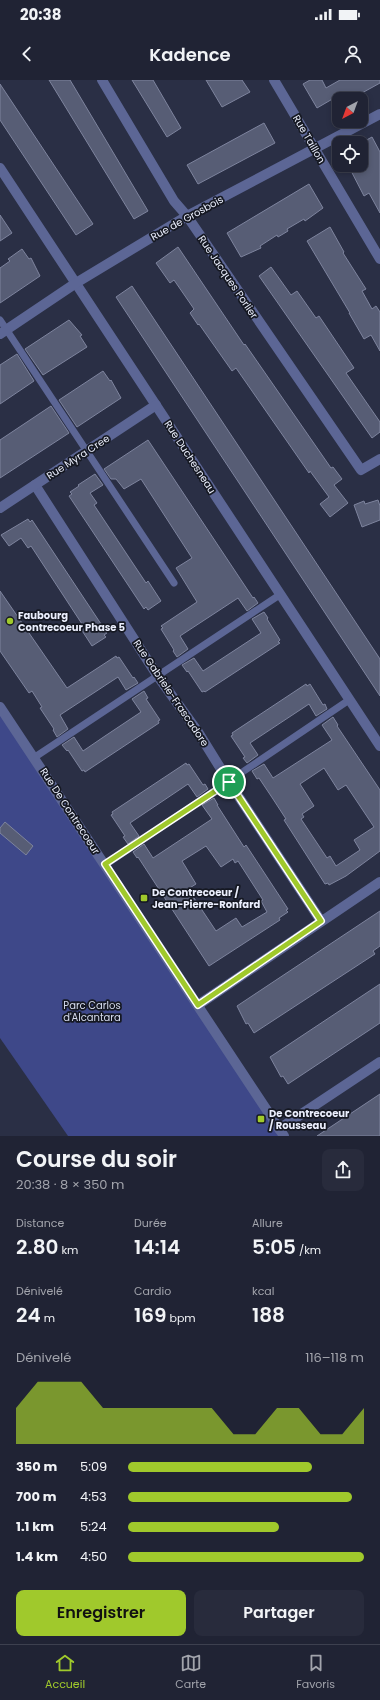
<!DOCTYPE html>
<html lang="fr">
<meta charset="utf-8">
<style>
:root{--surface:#202334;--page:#282b3c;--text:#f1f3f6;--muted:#a2a4ac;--line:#3d404f;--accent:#a0c92c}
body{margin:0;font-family:Poppins,sans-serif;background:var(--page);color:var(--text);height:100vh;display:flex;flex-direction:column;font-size:15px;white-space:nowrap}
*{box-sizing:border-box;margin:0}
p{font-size:13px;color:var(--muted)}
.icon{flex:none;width:22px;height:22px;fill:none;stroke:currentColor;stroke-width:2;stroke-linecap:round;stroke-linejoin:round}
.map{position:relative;height:1056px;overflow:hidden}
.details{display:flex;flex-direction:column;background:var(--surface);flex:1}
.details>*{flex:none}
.needle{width:26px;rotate:221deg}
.tools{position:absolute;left:332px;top:12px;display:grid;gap:8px}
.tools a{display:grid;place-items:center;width:36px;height:36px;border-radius:8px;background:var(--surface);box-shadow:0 2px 6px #0003,0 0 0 1px var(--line);font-size:20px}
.pin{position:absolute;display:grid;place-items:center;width:34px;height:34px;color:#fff;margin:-17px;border:2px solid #fff;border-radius:50%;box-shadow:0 1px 4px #0007}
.round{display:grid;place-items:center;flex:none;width:42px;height:42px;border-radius:8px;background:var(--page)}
.overview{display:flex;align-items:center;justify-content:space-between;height:68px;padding:0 16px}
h1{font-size:22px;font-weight:600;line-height:30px}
.stats{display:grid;grid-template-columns:repeat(3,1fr);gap:6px;height:68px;padding:4px 16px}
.stats div{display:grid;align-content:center}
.stats b{font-size:20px;font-weight:600}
.stats small{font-size:11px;font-weight:400}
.stats p{font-size:11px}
.chart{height:112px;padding:8px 16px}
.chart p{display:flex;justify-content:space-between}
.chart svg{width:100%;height:72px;margin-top:4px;fill:var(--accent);opacity:.7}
.action{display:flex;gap:8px;margin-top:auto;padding:8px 16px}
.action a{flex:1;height:46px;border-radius:8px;background:var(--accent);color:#111;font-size:16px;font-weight:600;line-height:46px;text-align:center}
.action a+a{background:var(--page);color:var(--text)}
ul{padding:0 16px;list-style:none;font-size:13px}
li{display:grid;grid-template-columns:64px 48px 1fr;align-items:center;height:30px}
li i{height:10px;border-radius:5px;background:var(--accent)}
.status{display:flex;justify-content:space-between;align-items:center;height:28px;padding:0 20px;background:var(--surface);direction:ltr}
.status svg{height:11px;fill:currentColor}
header{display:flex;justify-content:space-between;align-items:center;height:52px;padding:0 16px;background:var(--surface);font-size:18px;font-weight:600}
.tabs{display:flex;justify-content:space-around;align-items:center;height:56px;border-top:1px solid var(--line);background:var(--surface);font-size:11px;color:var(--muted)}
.tabs a{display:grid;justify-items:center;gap:2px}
.tabs .selected{color:var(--accent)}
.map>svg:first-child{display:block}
.green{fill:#3e4889}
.building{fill:#575d75;stroke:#7e849e;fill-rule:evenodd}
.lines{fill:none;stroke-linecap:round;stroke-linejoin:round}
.lane{stroke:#5c6695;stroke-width:7}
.street{stroke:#5c6695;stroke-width:10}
.route-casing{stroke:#fff;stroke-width:8}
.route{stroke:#a0c92c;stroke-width:5}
.poi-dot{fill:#a0c92c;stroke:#151822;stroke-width:1.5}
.labels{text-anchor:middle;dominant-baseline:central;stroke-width:3.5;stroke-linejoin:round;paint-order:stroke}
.street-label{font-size:10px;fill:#ebeffd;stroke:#151822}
.poi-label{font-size:10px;font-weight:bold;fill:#ebeffd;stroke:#151822;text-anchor:start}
.park-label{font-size:10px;fill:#d6dcef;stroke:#151822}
</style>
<div class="status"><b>20:38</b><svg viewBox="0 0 49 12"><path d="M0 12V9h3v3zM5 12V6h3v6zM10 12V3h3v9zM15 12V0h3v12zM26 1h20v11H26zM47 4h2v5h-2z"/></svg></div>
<header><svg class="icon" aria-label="back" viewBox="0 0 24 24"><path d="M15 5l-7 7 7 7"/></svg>Kadence<svg class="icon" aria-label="person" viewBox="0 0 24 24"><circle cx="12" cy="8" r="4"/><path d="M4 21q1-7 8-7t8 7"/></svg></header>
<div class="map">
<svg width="380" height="1056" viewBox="0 0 380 1056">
<rect width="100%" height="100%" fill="#2a2f45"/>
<!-- green -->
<path class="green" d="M0 627 284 1056H68L0 958Z"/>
<!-- building -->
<g class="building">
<path d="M49 0H70L148 131 134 139Z"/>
<path d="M132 0H153L181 48 167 57Z"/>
<path d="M206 0H242L250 12 222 27Z"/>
<path d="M310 0H322L326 8 340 0H380V3L351 19H344L341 14 317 28 303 4Z"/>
<path d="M0 4 93 144 76 155 0 40Z"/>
<path d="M264 43 275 63 198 104 187 85Z"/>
<path d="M372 57 380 72V133L369 113 364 116 348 85H361V63Z"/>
<path d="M309 104 323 128 305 141 304 139 287 149 288 151 278 157 277 155 260 166 261 168 241 177 227 153Z"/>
<path d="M0 135 12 153 0 161Z"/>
<path d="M330 147 344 172 343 173 366 209 362 211 372 229 376 226 380 232V271L371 255 364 259 349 233H350L307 161Z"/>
<path d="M178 167 244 265 245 264 331 388 333 387 342 399 334 405 348 423 330 437 320 424 329 417 310 391 309 393 236 288 232 291 199 244 198 245 190 233 194 229 174 200 170 203 156 183Z"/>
<path d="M22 169 29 179 31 178 40 196 0 223V188L10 181 8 179Z"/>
<path d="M271 187 291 215 297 211 316 238 319 236 354 288 346 293 380 342V352L372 358 259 196Z"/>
<path d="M132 206 380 579V616L116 217Z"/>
<path d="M69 240 82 255 80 256 87 267 43 295 25 269Z"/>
<path d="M17 274 34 301 0 324V285Z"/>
<path d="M103 291 110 301 111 300 121 318 77 347 59 320Z"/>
<path d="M51 326 69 353 0 398V360Z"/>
<path d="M148 360 253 518 254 517 258 523 247 531 238 518 180 556 188 569 177 577 173 571 174 570 161 549 163 548 161 546 197 522 176 488 192 478 141 399 124 409 116 399H111L104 389Z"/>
<path d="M95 394 103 405 90 413 97 423 94 425 146 503 148 501 161 521 148 530 146 527 144 529 69 416 72 414 70 412 79 406 78 405Z"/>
<path d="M378 420 380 426V440L362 447 354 425 364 421 365 424Z"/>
<path d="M28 439 30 442 32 440 107 553 104 555 106 557 92 566 79 546 82 544 31 466 28 468 21 458 9 466 1 455Z"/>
<path d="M0 511 67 608 116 576 117 578 119 577 133 598 134 597 138 603 126 610 118 597 60 635 68 649 57 657 53 650 54 649 40 628 42 627 32 611 29 613 0 571Z"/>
<path d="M264 532 268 538 267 539 280 560 278 562 280 563 205 612 204 611 202 612 188 591 187 592 182 585 194 578 203 591 261 553 252 539Z"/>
<path d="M306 604 307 606 310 604 323 625 325 624 327 629 316 636 309 624 250 663 258 675 247 683 243 678 245 677 231 656 233 655 232 653Z"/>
<path d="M144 611 148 618 146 619 160 640 158 641 159 643 85 692 84 690 82 691 68 670 67 671 62 665 74 657 83 671 105 656 141 632 132 619Z"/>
<path d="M333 637 338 645 337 646 380 710V771L346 796 329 805 328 803 325 804 284 740 286 739 273 719 259 698 257 699 252 691 264 684 273 698 332 660 322 645ZM324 688 338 710 346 705 374 747 354 760 360 770 336 786 330 776 327 778 301 739 304 737 302 734 314 726 300 704Z"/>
<path d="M186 683 187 685 189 684 203 705 205 704 208 709 197 717 188 704 130 743 139 756 128 764 123 757 125 756 111 735 113 734 112 732Z"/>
<path d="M214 718 218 725H217L244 767 246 765 288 829 286 830 288 832 279 838 280 840 209 886 138 777 137 778 133 772 144 764 153 778 212 739 202 725ZM206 766 221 787 233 779 235 783 238 781 263 820 261 821 267 832 242 847 236 838 216 851 188 809 196 804 182 781Z"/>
<path d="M5 742 33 766 26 775 0 753V748Z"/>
<path d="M380 831V866L373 871 375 874 254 953 248 943 246 944 237 926Z"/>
<path d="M380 904V943L288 1004 283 996 281 997 270 977Z"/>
<path d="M380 1014V1056H317Z"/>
</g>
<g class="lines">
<!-- lane -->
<g class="lane">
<path d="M0 240 174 503"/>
<path d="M35 677 281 514"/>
<path d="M105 785 349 620"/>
</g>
<!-- street -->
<g class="street">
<path d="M102 0 174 121 187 136 361 390 380 379"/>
<path d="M274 0 380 179"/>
<path d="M0 88 380 666"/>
<path d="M0 254 76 203 187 136 380 34"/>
<path d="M35 405 157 595 198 652 229 702 321 841"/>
<path d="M0 428 156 325"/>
<path d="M0 627 284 1056"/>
<path d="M198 925 380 802"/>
<path d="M279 1049 380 982"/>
</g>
</g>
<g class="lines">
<!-- route casing -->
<g class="route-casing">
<path id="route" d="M229 702 321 841 198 925 105 784Z"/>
</g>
<!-- route -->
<use href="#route" class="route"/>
</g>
<!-- markers -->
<g class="poi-dot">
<circle cx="10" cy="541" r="4"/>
<rect x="140" y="814" width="8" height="8" rx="2"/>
<rect x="257" y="1035" width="8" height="8" rx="2"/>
</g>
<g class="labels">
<!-- street labels -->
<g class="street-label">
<text transform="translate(309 59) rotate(60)">Rue Taillon</text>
<text transform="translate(187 138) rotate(-29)">Rue de Grosbois</text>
<text transform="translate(228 197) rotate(56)">Rue Jacques Porlier</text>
<text transform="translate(78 377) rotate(-33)">Rue Myra Cree</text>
<text transform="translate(190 377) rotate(57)">Rue Duchesneau</text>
<text transform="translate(171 613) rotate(56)">Rue Gabriele-Frascadore</text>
<text transform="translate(70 731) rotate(57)">Rue De Contrecoeur</text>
</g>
<!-- poi labels -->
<g class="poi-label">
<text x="18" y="535">Faubourg<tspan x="18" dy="12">Contrecoeur Phase 5</tspan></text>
<text x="152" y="812">De Contrecoeur /<tspan x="152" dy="12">Jean-Pierre-Ronfard</tspan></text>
<text x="269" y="1033">De Contrecoeur<tspan x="269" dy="12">/ Rousseau</tspan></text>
</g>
<!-- park labels -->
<g class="park-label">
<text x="92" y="925">Parc Carlos<tspan x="92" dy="12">d'Alcantara</tspan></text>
</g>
</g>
</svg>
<div class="tools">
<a><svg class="needle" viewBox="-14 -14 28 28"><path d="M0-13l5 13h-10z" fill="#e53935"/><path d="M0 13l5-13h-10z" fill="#a2a4ac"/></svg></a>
<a><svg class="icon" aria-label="locate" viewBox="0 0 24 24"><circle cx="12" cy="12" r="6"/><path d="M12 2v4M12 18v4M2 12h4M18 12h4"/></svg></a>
</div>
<div class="pin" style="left:229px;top:702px;background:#1e9e55"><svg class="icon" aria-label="arrive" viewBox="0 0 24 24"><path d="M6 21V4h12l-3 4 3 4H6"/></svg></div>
</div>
<section class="details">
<div class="overview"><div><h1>Course du soir</h1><p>20:38 · 8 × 350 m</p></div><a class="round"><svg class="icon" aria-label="share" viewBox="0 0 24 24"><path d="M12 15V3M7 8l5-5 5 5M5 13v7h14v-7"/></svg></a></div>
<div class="stats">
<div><p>Distance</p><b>2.80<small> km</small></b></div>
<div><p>Durée</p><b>14:14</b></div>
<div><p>Allure</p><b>5:05<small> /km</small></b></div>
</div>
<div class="stats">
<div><p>Dénivelé</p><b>24<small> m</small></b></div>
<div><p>Cardio</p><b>169<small> bpm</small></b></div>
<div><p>kcal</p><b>188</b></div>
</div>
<div class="chart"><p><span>Dénivelé</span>116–118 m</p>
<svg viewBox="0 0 160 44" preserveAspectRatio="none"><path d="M0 44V22L10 6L20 6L30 6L40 22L50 22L60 22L70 22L80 22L90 22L100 38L110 38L120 22L130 22L140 38L150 38L160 22V44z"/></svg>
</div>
<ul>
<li><b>350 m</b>5:09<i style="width:78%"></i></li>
<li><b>700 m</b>4:53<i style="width:95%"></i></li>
<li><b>1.1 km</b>5:24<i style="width:64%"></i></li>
<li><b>1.4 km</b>4:50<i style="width:100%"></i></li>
</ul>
<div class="action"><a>Enregistrer</a><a>Partager</a></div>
</section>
<nav class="tabs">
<a class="selected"><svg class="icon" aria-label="home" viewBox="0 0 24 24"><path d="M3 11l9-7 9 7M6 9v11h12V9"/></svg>Accueil</a>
<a><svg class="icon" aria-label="map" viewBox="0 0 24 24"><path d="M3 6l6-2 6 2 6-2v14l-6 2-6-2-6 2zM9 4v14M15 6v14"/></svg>Carte</a>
<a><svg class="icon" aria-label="saved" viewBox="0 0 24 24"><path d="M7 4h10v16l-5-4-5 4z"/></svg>Favoris</a>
</nav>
